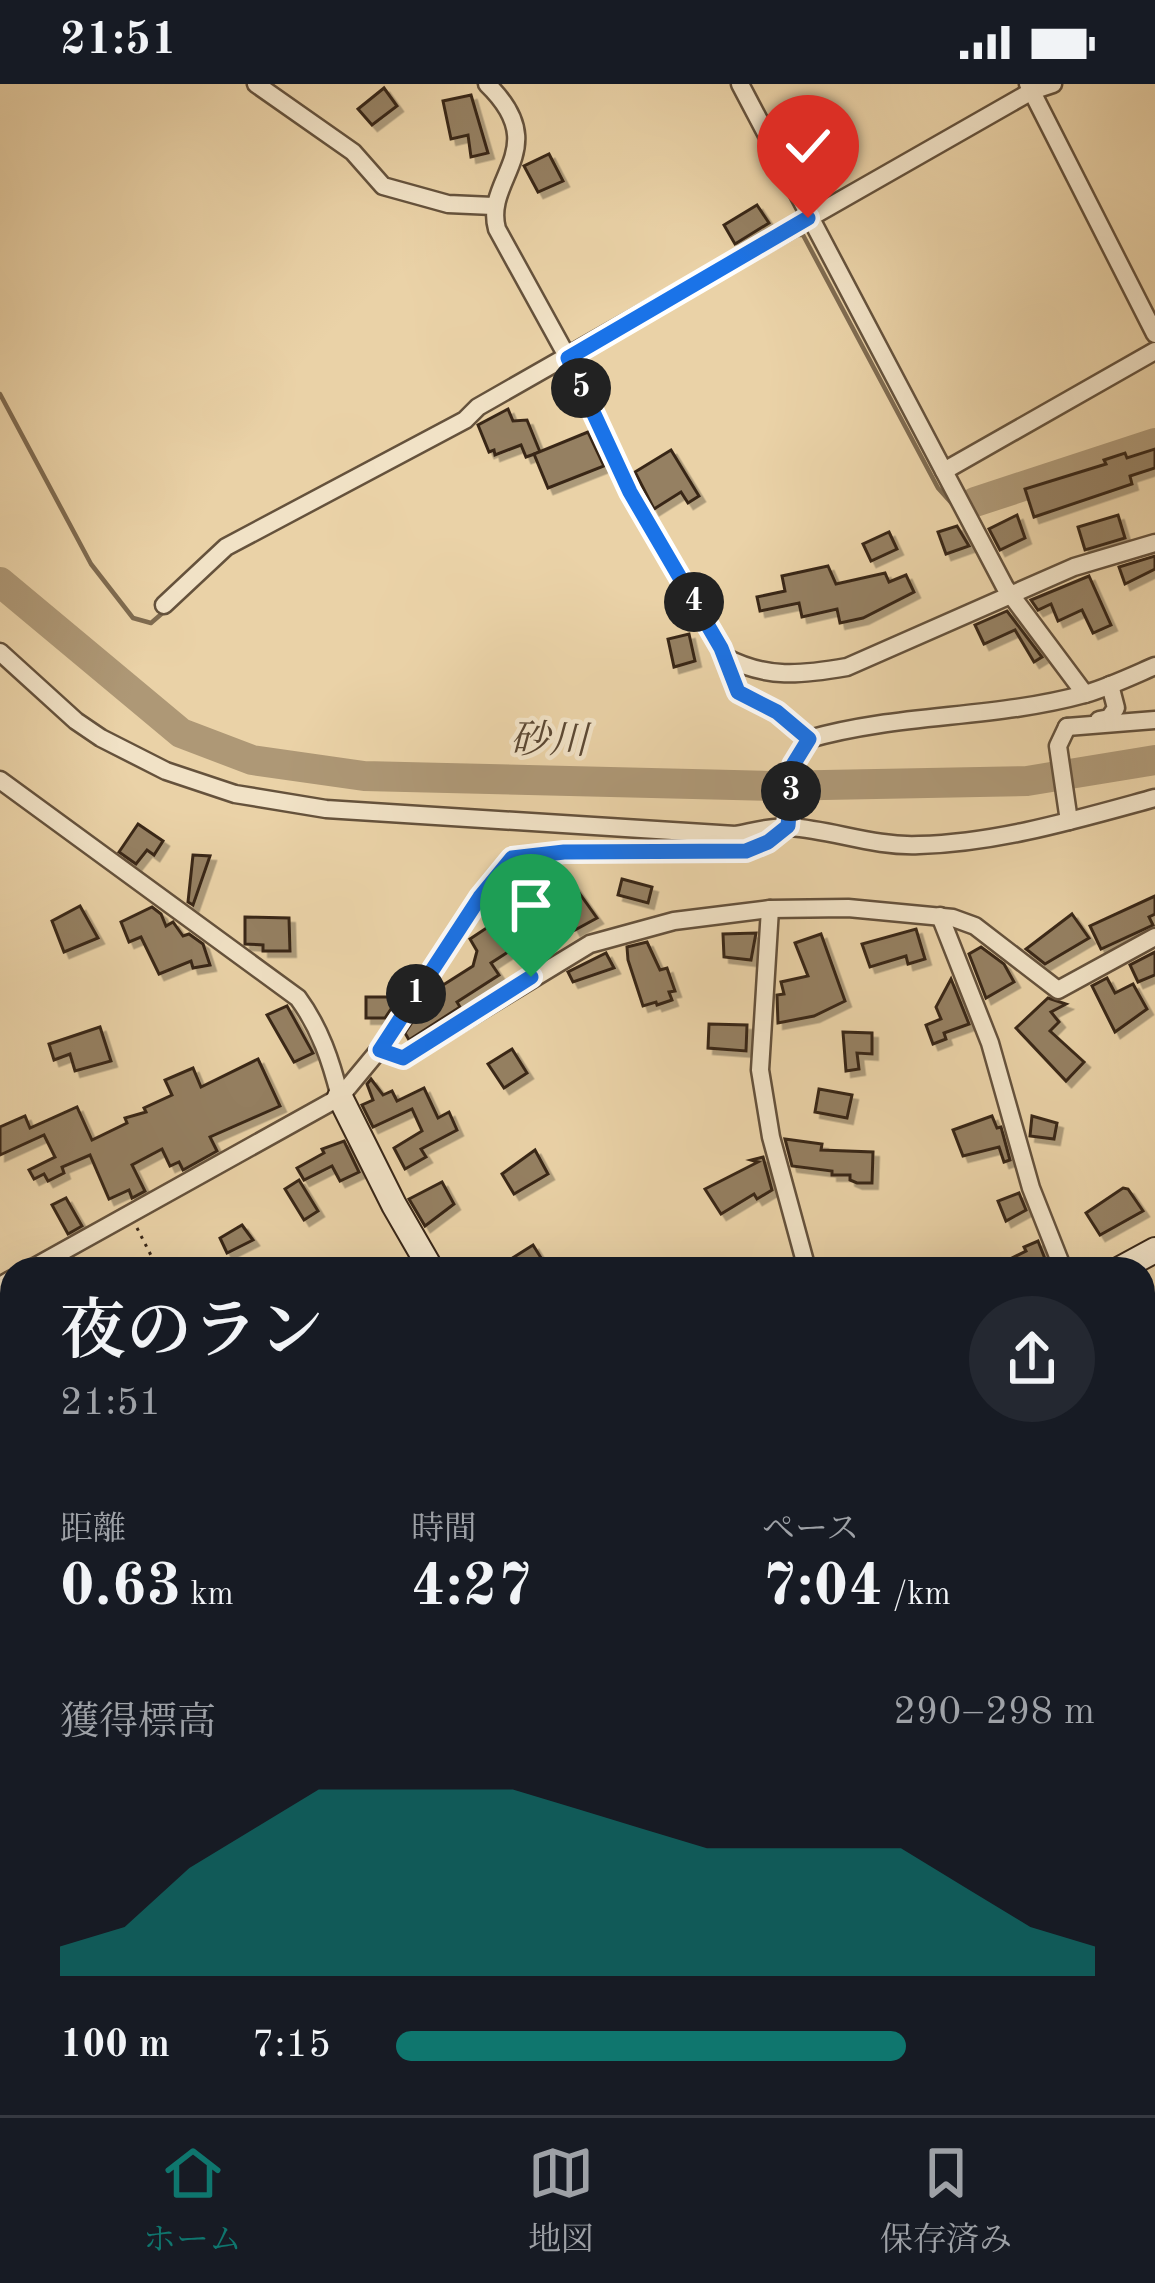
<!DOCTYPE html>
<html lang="ja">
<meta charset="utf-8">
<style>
:root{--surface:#171b24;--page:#242831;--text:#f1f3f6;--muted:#9ea1a6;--line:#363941;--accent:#0f766e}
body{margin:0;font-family:"Old Standard TT","Noto Serif JP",serif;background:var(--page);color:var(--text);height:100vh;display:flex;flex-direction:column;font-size:45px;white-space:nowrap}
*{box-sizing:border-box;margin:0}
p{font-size:39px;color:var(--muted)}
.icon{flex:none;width:66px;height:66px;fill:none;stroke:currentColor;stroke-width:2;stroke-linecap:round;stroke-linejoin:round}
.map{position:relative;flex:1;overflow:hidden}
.panel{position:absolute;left:0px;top:1173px;width:1155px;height:858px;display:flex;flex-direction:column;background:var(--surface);border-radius:36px 36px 0 0;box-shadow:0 12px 48px #0002}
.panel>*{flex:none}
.pin{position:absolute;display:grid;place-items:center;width:102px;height:102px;color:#fff;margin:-123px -51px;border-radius:50% 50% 50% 0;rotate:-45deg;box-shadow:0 0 12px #0007}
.pin .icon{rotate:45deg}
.km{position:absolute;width:60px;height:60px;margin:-30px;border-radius:50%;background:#222;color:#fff;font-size:33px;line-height:60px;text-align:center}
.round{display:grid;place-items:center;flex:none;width:126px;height:126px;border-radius:63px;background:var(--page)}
.summary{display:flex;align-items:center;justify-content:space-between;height:204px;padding:0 60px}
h1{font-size:66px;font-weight:600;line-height:90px}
.metrics{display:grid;grid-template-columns:repeat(3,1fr);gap:18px;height:204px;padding:12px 60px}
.metrics div{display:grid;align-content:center}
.metrics b{font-size:60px;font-weight:600}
.metrics small{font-size:33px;font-weight:400}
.metrics p{font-size:33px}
.chart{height:336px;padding:24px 60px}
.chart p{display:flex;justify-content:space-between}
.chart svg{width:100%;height:216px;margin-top:12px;fill:var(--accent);opacity:.7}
ul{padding:0 60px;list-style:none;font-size:39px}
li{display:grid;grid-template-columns:192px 144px 1fr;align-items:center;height:90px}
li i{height:30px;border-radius:15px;background:var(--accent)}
.status{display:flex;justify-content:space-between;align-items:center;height:84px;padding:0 60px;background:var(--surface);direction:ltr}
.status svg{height:33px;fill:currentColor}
.menu{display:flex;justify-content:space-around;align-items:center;height:168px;border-top:3px solid var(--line);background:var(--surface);font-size:33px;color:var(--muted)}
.menu a{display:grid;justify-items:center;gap:6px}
.menu .active{color:var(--accent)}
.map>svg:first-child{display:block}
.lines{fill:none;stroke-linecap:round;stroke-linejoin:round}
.stream{stroke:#7f6b50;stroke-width:4.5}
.river{stroke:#ae9876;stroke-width:30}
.building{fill:#958062;stroke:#392718;stroke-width:3;filter:url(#shadow)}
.street-casing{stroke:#65523c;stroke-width:21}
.secondary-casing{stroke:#392718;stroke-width:28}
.path{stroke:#392718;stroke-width:3;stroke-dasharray:3 6;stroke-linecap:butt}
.street{stroke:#f1e2c6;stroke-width:16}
.secondary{stroke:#f1e2c6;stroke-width:24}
.route-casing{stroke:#fff;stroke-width:24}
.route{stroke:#1a73e8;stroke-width:15}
.labels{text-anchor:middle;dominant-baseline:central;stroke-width:9;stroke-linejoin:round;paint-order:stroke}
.water-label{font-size:39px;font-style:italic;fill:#5c4934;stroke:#f1e2c6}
</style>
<div class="status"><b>21:51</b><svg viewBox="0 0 49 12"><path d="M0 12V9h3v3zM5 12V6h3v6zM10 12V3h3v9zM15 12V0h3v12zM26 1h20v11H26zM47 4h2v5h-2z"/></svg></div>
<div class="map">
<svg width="1155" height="2031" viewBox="0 0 1155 2031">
<defs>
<filter id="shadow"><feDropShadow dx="5.5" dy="5.5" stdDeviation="0" flood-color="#0004"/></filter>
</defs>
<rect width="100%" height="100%" fill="#ead2a7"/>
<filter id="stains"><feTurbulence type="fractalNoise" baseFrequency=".00167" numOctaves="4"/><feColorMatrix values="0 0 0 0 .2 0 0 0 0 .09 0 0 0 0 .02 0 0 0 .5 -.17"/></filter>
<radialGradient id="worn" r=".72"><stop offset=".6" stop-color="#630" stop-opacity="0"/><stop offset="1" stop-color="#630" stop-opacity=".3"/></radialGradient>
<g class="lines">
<!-- stream -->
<g class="stream">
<path d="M573 278 798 151H803L938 404 955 423"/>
<path d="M0 310 91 480 133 534 151 539 166 526"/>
</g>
<!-- river -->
<g class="river">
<path d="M975 418 1155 359"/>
<path d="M0 498 181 649 252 676 364 692 773 702 1027 697 1155 676"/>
</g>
</g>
<!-- building -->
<g class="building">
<path d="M384 4 397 22 372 41 358 25Z"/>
<path d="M471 11 488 69 471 73 468 51 451 55 443 17Z"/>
<path d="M549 70 563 97 538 108 524 82Z"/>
<path d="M757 121 769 139 735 160 724 141Z"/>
<path d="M508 325 513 337 527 336 540 368 526 373 521 361 495 371 494 366 489 368 478 341Z"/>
<path d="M588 348 604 382 548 404 534 370Z"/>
<path d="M1155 365V384L1130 392 1132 400 1034 433 1025 405 1106 380 1104 376 1125 369 1127 374Z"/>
<path d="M671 366 699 412 688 419 681 408 654 425 635 388Z"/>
<path d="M1017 431 1025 454 1000 466 989 445Z"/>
<path d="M1118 431 1125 454 1085 466 1078 443Z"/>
<path d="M957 442 969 462 946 470 938 448Z"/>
<path d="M889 448 897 465 871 477 863 460Z"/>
<path d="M1155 472V485L1125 500 1119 483Z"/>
<path d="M828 482 836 500 885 489 889 498 906 491 914 508 863 534 840 539 837 525 802 533 799 519 760 527 757 513 785 507 782 492Z"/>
<path d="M1089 492 1111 541 1093 549 1082 526 1058 537 1051 520 1038 526 1031 516Z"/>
<path d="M1007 527 1042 573 1034 578 1015 546 984 560 975 541Z"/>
<path d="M689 550 695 577 674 583 668 555Z"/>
<path d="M138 740 163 757 154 771 147 766 136 780 119 768Z"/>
<path d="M193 771 210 772 193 821 188 818Z"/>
<path d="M622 795 652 803 648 819 618 811Z"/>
<path d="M570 796 597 834 575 846 564 825 530 847 519 831Z"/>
<path d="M1155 812V830L1149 833 1153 841 1101 865 1090 842Z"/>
<path d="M80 822 98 854 64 868 52 837Z"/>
<path d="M152 823 161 830 166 842 173 838 183 852 189 850 203 860 210 881 193 884 191 877 159 890 141 853 129 858 121 838Z"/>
<path d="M1072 830 1089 854 1045 880 1026 865Z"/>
<path d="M245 833 289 834 290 867H263V861L245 860Z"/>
<path d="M491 841 508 868 491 879 499 891 457 918 460 923 409 956 405 949 432 908 473 882 477 867 470 855Z"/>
<path d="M916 845 925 875 908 880 906 872 870 883 862 860Z"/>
<path d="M756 849 751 876 724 873 723 850Z"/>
<path d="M821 850 845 917 814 932 778 939 777 911 784 910 781 898 808 892 795 859Z"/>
<path d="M647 858 660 886 667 884 675 907 669 908 672 916 657 921 656 918 643 922 628 876 627 863Z"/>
<path d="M981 863 1004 880 1014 898 986 914 969 870Z"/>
<path d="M1155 868V891L1138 898 1130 881Z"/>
<path d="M606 869 614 884 573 898 568 888Z"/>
<path d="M1107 894 1115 909 1133 900 1147 925 1115 948 1092 902Z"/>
<path d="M951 895 969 940 944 949 946 955 933 960 926 941 941 935 936 923Z"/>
<path d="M366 913H393V922L385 934H366Z"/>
<path d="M1048 914 1066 920 1051 928 1059 938 1050 947 1084 978 1066 997 1016 944Z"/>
<path d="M287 922 313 969 294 978 267 931Z"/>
<path d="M709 940 747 941 746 967 708 964Z"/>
<path d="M100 943 111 977 75 987 70 970 54 976 49 960Z"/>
<path d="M843 948 872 949V970L857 969 859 985 846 987Z"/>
<path d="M512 965 527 989 504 1004 488 980Z"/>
<path d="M258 975 280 1022 210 1053 217 1067 183 1086 179 1078 170 1082 162 1065 132 1081 145 1107 132 1114 129 1106 109 1115 90 1071 62 1083 64 1089 48 1097 44 1090 34 1095 29 1086 55 1073 44 1051 0 1071V1043L25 1032 30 1044 77 1023 92 1056 127 1039 125 1034 146 1028 144 1024 172 1011 165 996 193 984 201 1003Z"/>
<path d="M371 995 383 1011 392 1007 397 1017 424 1004 438 1034 449 1028 457 1046 421 1065 426 1073 405 1085 394 1064 422 1047 412 1025 373 1043 362 1021 373 1016 367 1000Z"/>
<path d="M819 1005 852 1011 847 1034 815 1028Z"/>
<path d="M992 1032 997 1044 1001 1043 1010 1076 1004 1078 999 1063 963 1072 953 1046Z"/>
<path d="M1032 1032 1057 1039 1054 1055 1030 1052Z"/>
<path d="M785 1055 822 1060 821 1066 873 1068 872 1099H857L850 1096V1091H832V1087L792 1082Z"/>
<path d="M344 1057 359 1088 340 1097 332 1082 304 1096 297 1084 324 1069 322 1065Z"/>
<path d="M535 1066 548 1090 514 1110 502 1090Z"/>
<path d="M763 1073 772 1106 757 1115 754 1110 721 1130 705 1105 758 1078 751 1076Z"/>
<path d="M299 1096 318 1127 304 1136 285 1105Z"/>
<path d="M442 1098 454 1120 425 1142 409 1115Z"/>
<path d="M1123 1104 1128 1105 1143 1127 1100 1151 1086 1129Z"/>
<path d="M1019 1109 1026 1126 1006 1137 998 1117Z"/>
<path d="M66 1114 82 1142 68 1150 52 1121Z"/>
<path d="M242 1141 253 1156 227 1169 220 1154Z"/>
<path d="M1038 1157 1049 1185H990L1026 1167 1024 1163Z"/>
<path d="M533 1161 548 1185H495Z"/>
</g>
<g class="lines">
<!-- street casing -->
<g class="street-casing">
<g id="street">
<path d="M256 0 353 68 383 102 448 120 493 122"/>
<path d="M487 0C554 65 483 94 497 145L568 274 630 408 721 564 738 608 777 629 809 655"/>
<path d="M740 0 1005 503 1085 610"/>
<path d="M1028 0 1155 250"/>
<path d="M944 387 1155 267"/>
<path d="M164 521 226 463 465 336 478 323 1032 7 1053 0"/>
<path d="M0 568 76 637 101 654 166 687 235 710 326 725 735 751C752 748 773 742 790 743 833 746 874 763 919 761 998 759 1078 735 1155 714"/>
<path d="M725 573C767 595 801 591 847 583L1074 483 1155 459"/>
<path d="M1099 636 1109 634 1116 624 1110 601"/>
<path d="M1067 643 1058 662 1069 737"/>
<path d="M1067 643 1155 636"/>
<path d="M0 696 298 914C320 944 331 977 340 1013"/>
<path d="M770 825 760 986 771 1053 807 1185"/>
<path d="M940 832 990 959 1031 1104 1063 1185"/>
<path d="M379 966 403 974 590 860 674 837 770 825 848 824 953 834 975 842 1058 906 1155 853"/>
<path d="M31 1185 340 1013 379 966 480 813 512 774 564 768 746 767 768 758 788 742 793 681 809 655C899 629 995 635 1085 610 1109 603 1132 592 1155 582"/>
<path d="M0 1202 12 1195"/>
<path d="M1143 1311 1155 1331"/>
<path d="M0 1430 12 1451"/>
<path d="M296 2019 302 2031"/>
<path d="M926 2019 932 2031"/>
</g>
</g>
<!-- secondary casing -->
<g class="secondary-casing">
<g id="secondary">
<path d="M340 1013 394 1121 431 1185"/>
<path d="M1120 1185 1155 1166"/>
<path d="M0 1812 12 1804"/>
</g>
</g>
<!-- path -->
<g class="path">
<path d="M137 1144 158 1185"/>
<path d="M1143 1790 1155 1785"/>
<path d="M1143 1862 1155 1888"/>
<path d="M619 2019 626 2031"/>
<path d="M168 2031 192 2019"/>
</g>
<!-- street -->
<use href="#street" class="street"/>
<!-- secondary -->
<use href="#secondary" class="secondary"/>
</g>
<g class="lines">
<!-- route casing -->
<g class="route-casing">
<path id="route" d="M531 893 403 974 380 966 480 813 512 774 564 768 746 767 768 758 788 742 793 681 809 655 777 628 738 608 721 564 630 408 568 274 808 134"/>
</g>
<!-- route -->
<use href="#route" class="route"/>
</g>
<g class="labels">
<!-- water labels -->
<g class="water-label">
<text transform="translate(549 658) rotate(1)">砂川</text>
</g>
</g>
<rect width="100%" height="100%" filter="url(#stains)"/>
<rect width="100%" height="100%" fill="url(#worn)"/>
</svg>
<div class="pin" style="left:531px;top:893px;background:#1e9e55"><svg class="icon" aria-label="arrive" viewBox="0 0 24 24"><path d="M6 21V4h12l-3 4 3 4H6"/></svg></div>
<div class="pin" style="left:808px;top:134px;background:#d93025"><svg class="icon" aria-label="check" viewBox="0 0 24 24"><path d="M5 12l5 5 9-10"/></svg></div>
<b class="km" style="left:416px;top:910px">1</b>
<b class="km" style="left:791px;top:707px">3</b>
<b class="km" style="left:694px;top:518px">4</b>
<b class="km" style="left:581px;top:304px">5</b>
<section class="panel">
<div class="summary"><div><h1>夜のラン</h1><p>21:51</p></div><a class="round"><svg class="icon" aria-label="share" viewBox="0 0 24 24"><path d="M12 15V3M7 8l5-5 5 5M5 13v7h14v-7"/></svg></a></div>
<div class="metrics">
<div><p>距離</p><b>0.63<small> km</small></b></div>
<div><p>時間</p><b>4:27</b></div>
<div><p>ペース</p><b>7:04<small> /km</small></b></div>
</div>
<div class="chart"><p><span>獲得標高</span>290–298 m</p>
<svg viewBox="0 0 160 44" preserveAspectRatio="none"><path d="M0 44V38L10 34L20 22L30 14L40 6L50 6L60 6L70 6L80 10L90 14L100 18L110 18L120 18L130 18L140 26L150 34L160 38V44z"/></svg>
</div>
<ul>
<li><b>100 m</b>7:15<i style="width:73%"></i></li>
</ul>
</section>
</div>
<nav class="menu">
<a class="active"><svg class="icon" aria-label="home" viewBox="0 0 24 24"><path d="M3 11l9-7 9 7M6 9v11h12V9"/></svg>ホーム</a>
<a><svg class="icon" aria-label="map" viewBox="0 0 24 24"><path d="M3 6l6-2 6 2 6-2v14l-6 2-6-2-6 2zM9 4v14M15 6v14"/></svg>地図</a>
<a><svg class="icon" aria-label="saved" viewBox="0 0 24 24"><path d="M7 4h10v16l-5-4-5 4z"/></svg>保存済み</a>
</nav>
